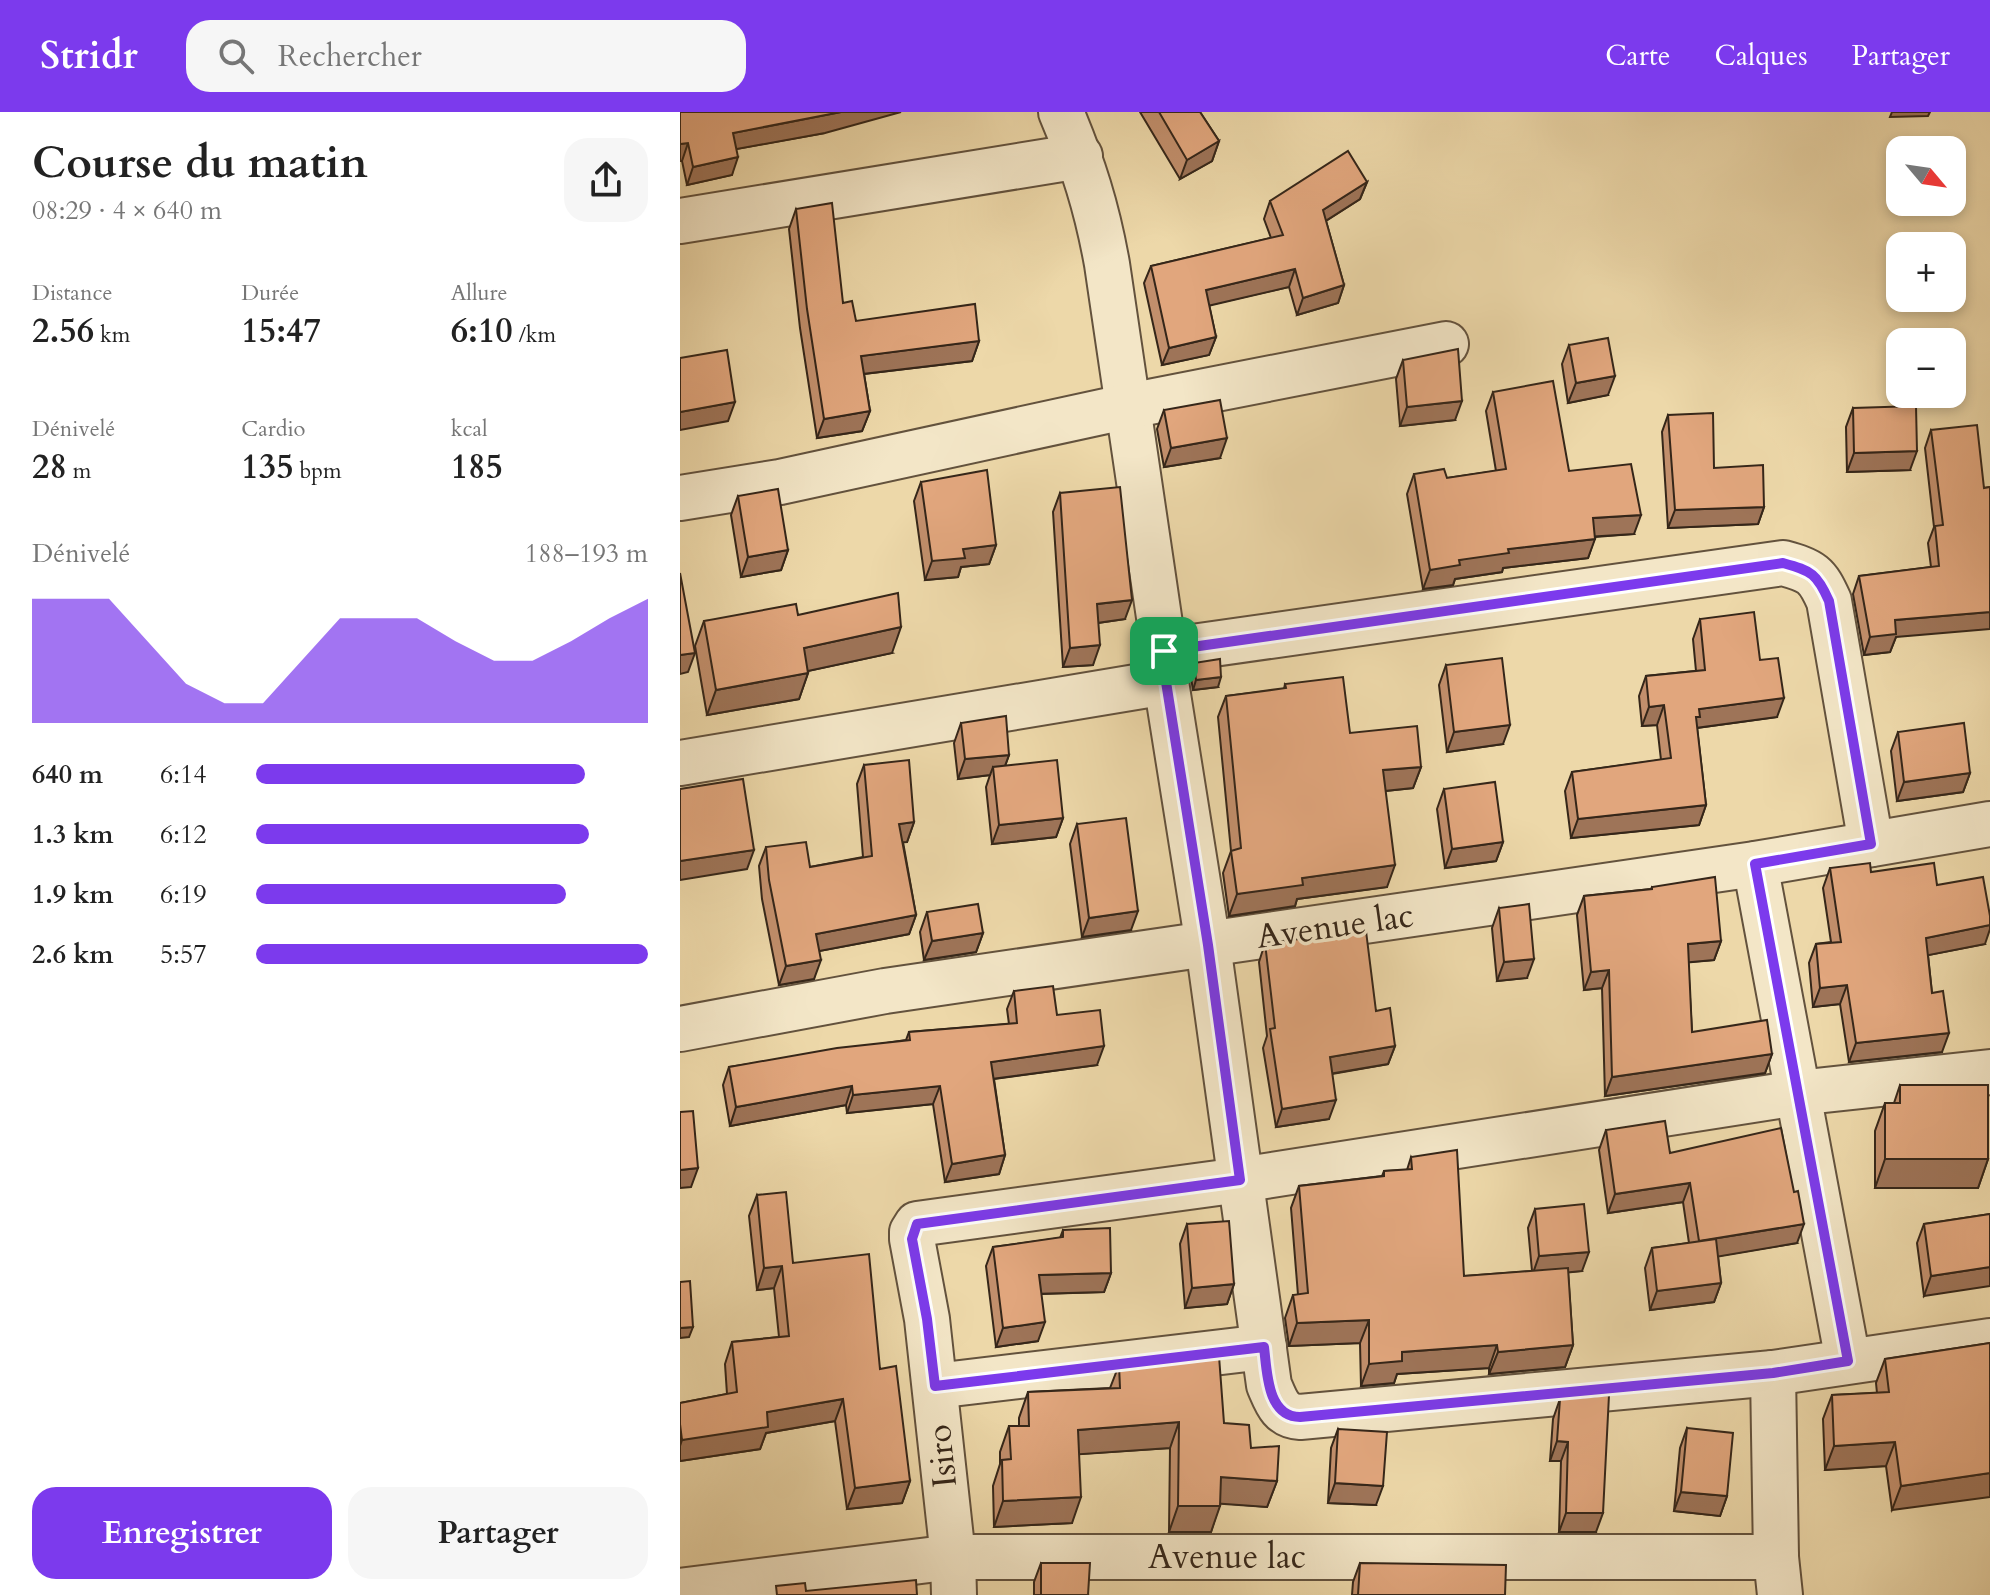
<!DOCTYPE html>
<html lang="fr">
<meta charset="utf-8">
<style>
:root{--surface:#fff;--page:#f6f6f6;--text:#222;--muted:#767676;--accent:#7c3aed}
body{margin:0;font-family:Cardo,serif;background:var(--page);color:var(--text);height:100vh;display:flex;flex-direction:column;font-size:30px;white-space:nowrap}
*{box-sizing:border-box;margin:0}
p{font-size:26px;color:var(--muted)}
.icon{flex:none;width:44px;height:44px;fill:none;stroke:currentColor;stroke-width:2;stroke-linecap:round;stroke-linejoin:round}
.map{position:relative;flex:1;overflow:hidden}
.sheet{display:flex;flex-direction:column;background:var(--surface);width:680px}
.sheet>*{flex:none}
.needle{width:52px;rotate:119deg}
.buttons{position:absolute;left:1206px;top:24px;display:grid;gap:16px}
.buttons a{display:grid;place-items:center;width:80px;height:80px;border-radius:16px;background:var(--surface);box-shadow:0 4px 12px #0003;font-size:40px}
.pin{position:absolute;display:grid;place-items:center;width:68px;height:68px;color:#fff;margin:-34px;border-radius:16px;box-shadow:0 4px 12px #0006}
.round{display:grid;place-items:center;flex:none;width:84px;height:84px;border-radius:24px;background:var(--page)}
.headline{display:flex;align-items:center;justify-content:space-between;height:136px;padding:0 32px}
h1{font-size:44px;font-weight:700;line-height:60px}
.stats{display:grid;grid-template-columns:repeat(3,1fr);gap:12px;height:136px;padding:8px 32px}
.stats div{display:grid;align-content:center}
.stats b{font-size:34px;font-weight:700}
.stats small{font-size:22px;font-weight:400}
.stats p{font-size:22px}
.chart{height:224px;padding:16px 32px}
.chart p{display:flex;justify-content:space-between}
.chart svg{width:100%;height:144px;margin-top:8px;fill:var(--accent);opacity:.7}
.action{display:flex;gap:16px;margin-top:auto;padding:16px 32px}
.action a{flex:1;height:92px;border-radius:24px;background:var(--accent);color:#fff;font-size:32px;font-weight:700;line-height:92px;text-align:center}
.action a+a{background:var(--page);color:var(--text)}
ul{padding:0 32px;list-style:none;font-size:26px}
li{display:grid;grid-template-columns:128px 96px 1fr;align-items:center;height:60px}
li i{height:20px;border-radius:10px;background:var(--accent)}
header{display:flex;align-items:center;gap:48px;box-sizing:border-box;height:112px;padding:0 40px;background:var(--accent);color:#fff}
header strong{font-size:38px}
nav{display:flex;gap:44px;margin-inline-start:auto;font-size:28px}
.search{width:560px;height:72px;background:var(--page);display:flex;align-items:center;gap:20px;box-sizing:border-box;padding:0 28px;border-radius:24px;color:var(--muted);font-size:30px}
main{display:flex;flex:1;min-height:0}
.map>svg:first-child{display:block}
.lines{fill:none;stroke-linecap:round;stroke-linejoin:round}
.street-casing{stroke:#63523d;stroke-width:48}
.street{stroke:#f3e6c7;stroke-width:44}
.wall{fill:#c28f6c;stroke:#352619;stroke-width:2}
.shaded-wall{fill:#9e7458;stroke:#352619;stroke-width:2}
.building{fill:#e1a67d;stroke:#352619;stroke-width:2}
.route-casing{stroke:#fff;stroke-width:16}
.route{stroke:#7c3aed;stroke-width:10}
.labels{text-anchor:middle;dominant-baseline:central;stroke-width:7;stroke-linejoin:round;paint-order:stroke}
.street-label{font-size:34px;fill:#352619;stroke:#f3e6c7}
</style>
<header>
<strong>Stridr</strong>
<div class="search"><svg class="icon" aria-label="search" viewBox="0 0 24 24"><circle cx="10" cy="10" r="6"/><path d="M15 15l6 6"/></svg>Rechercher</div>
<nav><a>Carte</a><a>Calques</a><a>Partager</a></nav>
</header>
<main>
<section class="sheet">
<div class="headline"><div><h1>Course du matin</h1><p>08:29 · 4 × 640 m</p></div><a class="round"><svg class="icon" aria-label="share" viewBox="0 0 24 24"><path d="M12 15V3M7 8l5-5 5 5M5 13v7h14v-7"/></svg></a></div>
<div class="stats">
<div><p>Distance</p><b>2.56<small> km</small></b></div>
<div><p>Durée</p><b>15:47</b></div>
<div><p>Allure</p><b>6:10<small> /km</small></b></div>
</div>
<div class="stats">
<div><p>Dénivelé</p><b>28<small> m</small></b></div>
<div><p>Cardio</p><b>135<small> bpm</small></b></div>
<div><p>kcal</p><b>185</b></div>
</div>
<div class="chart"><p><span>Dénivelé</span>188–193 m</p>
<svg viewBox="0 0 160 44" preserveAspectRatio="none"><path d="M0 44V6L10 6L20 6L30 19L40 32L50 38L60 38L70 25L80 12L90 12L100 12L110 19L120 25L130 25L140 19L150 12L160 6V44z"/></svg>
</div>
<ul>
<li><b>640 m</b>6:14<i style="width:84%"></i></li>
<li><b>1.3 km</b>6:12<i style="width:85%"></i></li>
<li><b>1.9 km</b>6:19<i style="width:79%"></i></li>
<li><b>2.6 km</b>5:57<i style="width:100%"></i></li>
</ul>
<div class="action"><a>Enregistrer</a><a>Partager</a></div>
</section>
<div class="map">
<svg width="1310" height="1483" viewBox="0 0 1310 1483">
<rect width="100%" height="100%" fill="#edd8a9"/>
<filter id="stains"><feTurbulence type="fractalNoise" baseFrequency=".0025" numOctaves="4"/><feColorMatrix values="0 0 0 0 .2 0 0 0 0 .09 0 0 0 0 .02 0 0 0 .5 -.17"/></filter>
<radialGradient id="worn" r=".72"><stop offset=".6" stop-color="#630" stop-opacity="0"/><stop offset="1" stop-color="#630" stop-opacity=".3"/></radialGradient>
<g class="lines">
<!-- street casing -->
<g class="street-casing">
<g id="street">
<path d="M381 0C403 52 417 96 427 152L484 539 486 570 528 833 589 1273C596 1289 600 1304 620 1305L1093 1261 1310 1229"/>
<path d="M0 109 400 44"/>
<path d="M0 386 100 370 449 294 766 232"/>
<path d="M484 539 1103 451C1132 459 1137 462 1149 489L1191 732"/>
<path d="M0 651 486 570"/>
<path d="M1075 752 1168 1249"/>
<path d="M0 917 205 879 1075 752 1310 712"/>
<path d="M1093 1261 1096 1445 1100 1483"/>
<path d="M255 1274 584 1235"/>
<path d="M0 1479 273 1445H1096"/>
<path d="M274 1483 273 1445 247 1207 232 1127V1120L237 1112 560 1068 1117 981 1310 960"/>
</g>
</g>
<!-- street -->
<use href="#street" class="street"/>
</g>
<!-- wall -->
<g class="wall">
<path d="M0 0 145 21 56 37 52 63 7 73 2 49Z"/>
<path d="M460 0H520L539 29 532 49 500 67Z"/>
<path d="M687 70 680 87 646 109 664 173 658 191 617 203 609 175 529 193 536 225 529 243 482 253 464 171 471 154 591 126 584 107 590 89Z"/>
<path d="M116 97 163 191 176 209 299 229 292 249 184 262 190 299 182 319 137 326 120 216 109 117Z"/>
<path d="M889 233 928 283 888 291 882 252Z"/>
<path d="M723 248 775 308 720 314 716 267Z"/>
<path d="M813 280 889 359 954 422 915 425 908 446 823 456 822 460 775 467 773 473 743 477 727 382 734 362 767 366 816 359 806 299Z"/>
<path d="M1173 296 1230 358 1167 360 1166 315Z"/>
<path d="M484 298 540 346 484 355 477 317Z"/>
<path d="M988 303 1034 356 1084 395 1078 412 988 416 982 320Z"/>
<path d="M1251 318 1304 376 1310 375 1216 525 1210 540 1184 543 1173 482 1179 464 1251 455 1248 431 1254 415 1245 336Z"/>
<path d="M241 370 316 433 309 452 281 455 278 465 245 468 234 389Z"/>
<path d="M380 381 445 507 418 511 413 553 383 555 373 400Z"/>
<path d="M58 384 108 438 101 458 61 465 51 403Z"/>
<path d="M118 503 212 541 128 559V561L119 587 27 603 15 534 24 509Z"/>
<path d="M1020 507 1080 548 1097 605 1017 616 1026 693 1019 713 891 726 885 679 892 660 981 648 977 613 962 614 959 584 966 564 1016 559 1013 527Z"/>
<path d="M514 551 538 575 513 578 510 560Z"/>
<path d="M766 553 823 632 767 640 759 573Z"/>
<path d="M605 572 670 621 741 655 733 676 705 679 707 775 617 787 615 794 549 804 543 761 551 739 538 605 546 584 604 577Z"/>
<path d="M281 611 329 643 325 654 383 706 376 725 312 732 306 675 310 663 278 667 274 631Z"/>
<path d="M1218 620 1290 661 1283 680 1217 689 1211 639Z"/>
<path d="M184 653 234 710 227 730H223L236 803 229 822 139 839 134 867 99 873 82 787 79 754 86 735 130 755 183 745 177 672Z"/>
<path d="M764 677 823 730 816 749 765 756 757 697Z"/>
<path d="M397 712 451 818 402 825 390 732Z"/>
<path d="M1150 756 1191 760 1257 773 1305 832 1248 843 1252 881 1262 940 1169 950 1160 892 1133 895 1129 851 1136 832 1151 830 1143 776Z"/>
<path d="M972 775 1041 829 1034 848 1008 850 1012 920 1092 942 1085 961 925 984 922 876 904 878 897 803 904 784 971 777Z"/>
<path d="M819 796 847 866 817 869 812 816Z"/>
<path d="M247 800 303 821 296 840 244 848 240 820Z"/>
<path d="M585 831 696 899 715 934 708 952 652 962 649 1007 596 1015 583 936 587 924 579 850Z"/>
<path d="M334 879 377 903 417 953 314 967 325 1043 319 1062 265 1070 253 992 167 1001 166 993 50 1014 43 973 49 955 226 928 229 920 329 912 327 897Z"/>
<path d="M1220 973 1308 1047 1298 1076H1195V1019L1205 991H1214Z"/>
<path d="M926 1018 990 1041 1117 1131 1038 1144 1041 1171 1034 1190 970 1198 965 1156 972 1136 1009 1131 1003 1090 928 1101 919 1038Z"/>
<path d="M731 1045 784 1164 852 1159 848 1116 855 1097 902 1159 888 1160 893 1233 885 1255 809 1262V1256L717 1262 714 1271 681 1274 680 1231 609 1234 605 1206 613 1183H618L611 1096 619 1074 702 1064 704 1059 727 1058Z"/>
<path d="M77 1083 113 1151 200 1257 230 1369 222 1391 167 1397 155 1309 86 1321 80 1337 0 1349V1291L47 1282 45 1252 52 1230 99 1225 94 1176 77 1178 69 1104Z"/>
<path d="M1310 1102 1244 1184 1237 1131 1244 1112Z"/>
<path d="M507 1112 554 1172 547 1192 505 1196 500 1132Z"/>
<path d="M383 1118 431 1161 424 1180 361 1182 358 1229 316 1235 306 1154 313 1135 380 1126Z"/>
<path d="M1310 1231 1212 1398 1206 1354 1145 1358 1143 1307 1152 1283 1197 1281 1196 1271 1205 1247Z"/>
<path d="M439 1253 544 1311 571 1336 597 1369 587 1395 540 1391 531 1420H489L490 1336 399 1342 392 1411 314 1415 313 1374 320 1352V1340L329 1314H339V1306L348 1280 430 1276Z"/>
<path d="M880 1287 916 1420H879L881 1349H870L873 1307Z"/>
<path d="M1007 1316 1047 1384 1040 1404 994 1399 1000 1336Z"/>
<path d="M658 1317 696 1393 648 1391 651 1336Z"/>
<path d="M361 1451 408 1483H354V1470Z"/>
<path d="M680 1451 825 1483H672L673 1470Z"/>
</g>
<!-- shaded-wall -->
<g class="shaded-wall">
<path d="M161 0H221L145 21 46 39 53 21Z"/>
<path d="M1212 0H1250L1248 4 1210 5Z"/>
<path d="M539 29 532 49 500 67 507 48Z"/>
<path d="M8 31 2 49H0V32Z"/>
<path d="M58 45 52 63 7 73 13 55Z"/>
<path d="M687 70 680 87 636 115 643 98Z"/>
<path d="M615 157 609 175 519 196 526 178Z"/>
<path d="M664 173 658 191 617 203 623 186Z"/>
<path d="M536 225 529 243 482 253 489 236Z"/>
<path d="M299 229 292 249 174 263 181 244Z"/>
<path d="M935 264 928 283 888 291 896 271Z"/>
<path d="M782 289 775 308 720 314 727 295Z"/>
<path d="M55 290 48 309 0 318V300Z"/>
<path d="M190 299 182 319 137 326 144 307Z"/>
<path d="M547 326 540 346 484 355 491 336Z"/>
<path d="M1237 339 1230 358 1167 360 1174 341Z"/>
<path d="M1084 395 1078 412 988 416 995 398Z"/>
<path d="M961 403 954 422 906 425 913 406Z"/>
<path d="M915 427 908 446 823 456 822 460 775 467 773 473 743 477 750 458 779 448 828 437Z"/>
<path d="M316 433 309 452 281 455 278 465 245 468 252 449 283 437Z"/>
<path d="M108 438 101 458 61 465 68 445Z"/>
<path d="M452 488 445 507 410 512 417 492Z"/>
<path d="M1310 500V517L1216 525 1210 540 1184 543 1190 525 1215 508Z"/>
<path d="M221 515 212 541 114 562 124 536Z"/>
<path d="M420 533 413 553 383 555 390 536Z"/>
<path d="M15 541 8 560 0 562V543Z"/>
<path d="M128 561 119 587 27 603 36 578Z"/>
<path d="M541 565 538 575 513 578 516 568Z"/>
<path d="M1104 586 1097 605 1016 616 1009 625 1019 597Z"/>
<path d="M984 593 977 613 962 614 969 595Z"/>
<path d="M830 613 823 632 767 640 774 620Z"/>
<path d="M329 643 322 662 313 655 310 663 278 667 285 647Z"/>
<path d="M741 655 733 676 695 680 703 658Z"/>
<path d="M1290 661 1283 680 1217 689 1224 670Z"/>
<path d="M1026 693 1019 713 891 726 898 707Z"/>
<path d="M383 706 376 725 312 732 319 713Z"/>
<path d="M234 710 227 730 212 731 219 712Z"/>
<path d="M823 730 816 749 765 756 772 737Z"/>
<path d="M74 738 67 757 0 768V749Z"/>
<path d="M715 753 707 775 617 787 615 794 549 804 557 782 622 766Z"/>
<path d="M458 799 451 818 402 825 409 806Z"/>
<path d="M236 803 229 822 129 841 136 822Z"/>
<path d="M1310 813V817L1305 832 1239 845 1246 826Z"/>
<path d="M303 821 296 840 244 848 252 829Z"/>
<path d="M1041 829 1034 848 1001 851 1008 832Z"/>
<path d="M854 847 847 866 817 869 824 850Z"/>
<path d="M141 848 134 867 99 873 106 854Z"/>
<path d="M929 858 922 876 904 878 911 860Z"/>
<path d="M1167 873 1160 892 1133 895 1140 876Z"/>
<path d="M1269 921 1262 940 1169 950 1176 931Z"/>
<path d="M424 934 417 953 304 968 311 950Z"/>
<path d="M715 934 708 952 643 963 650 945Z"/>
<path d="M1092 942 1085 961 925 984 932 965Z"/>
<path d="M172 974 166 993 50 1014 56 995Z"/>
<path d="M260 974 253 992 167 1001 173 983Z"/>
<path d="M656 988 649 1007 596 1015 602 997Z"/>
<path d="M325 1043 319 1062 265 1070 272 1052Z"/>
<path d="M1205 1047H1308L1298 1076H1195Z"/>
<path d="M18 1056 11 1075 0 1076V1058Z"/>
<path d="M1010 1071 1003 1090 928 1101 935 1082Z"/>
<path d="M1124 1112 1117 1131 1012 1149 1019 1129Z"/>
<path d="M909 1140 902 1159 852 1164 859 1144Z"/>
<path d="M102 1154 94 1176 77 1178 84 1156Z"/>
<path d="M1310 1155V1174L1244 1184 1251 1164Z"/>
<path d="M431 1161 424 1180 352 1182 359 1163Z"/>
<path d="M1041 1171 1034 1190 970 1198 977 1179Z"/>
<path d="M554 1172 547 1192 505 1196 512 1176Z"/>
<path d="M689 1208 680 1231 609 1234 617 1211Z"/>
<path d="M365 1210 358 1229 316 1235 323 1216Z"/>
<path d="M13 1215 9 1225 0 1226V1216Z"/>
<path d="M817 1233 809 1256 717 1262 714 1271 681 1274 689 1252 722 1240Z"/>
<path d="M893 1233 885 1255 809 1262 818 1240Z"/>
<path d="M163 1287 155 1309 86 1321 80 1337 0 1349V1334L2 1328 87 1300Z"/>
<path d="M499 1310 490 1336 389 1343 398 1318Z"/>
<path d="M877 1329 888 1330 881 1349H870Z"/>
<path d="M1215 1330 1206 1354 1145 1358 1154 1334Z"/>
<path d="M1310 1361V1385L1212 1398 1221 1374Z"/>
<path d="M541 1365 597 1369 587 1395 531 1391Z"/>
<path d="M230 1369 222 1391 167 1397 175 1376Z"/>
<path d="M655 1371 703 1374 696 1393 648 1391Z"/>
<path d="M1001 1380 1047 1384 1040 1404 994 1399Z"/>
<path d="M401 1385 392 1411 314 1415 323 1389Z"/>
<path d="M498 1394H540L531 1420H489Z"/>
<path d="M886 1401H923L916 1420H879Z"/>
</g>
<!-- building -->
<g class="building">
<path d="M0 0H161L53 21 58 45 13 55 8 31 0 32Z"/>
<path d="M479 0H520L539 29 507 48Z"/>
<path d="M668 39 687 70 643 98 664 173 623 186 615 157 526 178 536 225 489 236 471 154 603 123 590 89Z"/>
<path d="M152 91 163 191 172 189 176 209 295 192 299 229 181 244 190 299 144 307 127 197 116 97Z"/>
<path d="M928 226 935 264 896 271 889 233Z"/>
<path d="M778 237 782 289 727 295 723 248Z"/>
<path d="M47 238 55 290 0 300V246Z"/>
<path d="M873 269 889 359 951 352 961 403 913 406 915 427 828 437 829 441 779 448 780 453 750 458 734 362 764 357 767 366 826 357 813 280Z"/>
<path d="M540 288 547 326 491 336 484 298Z"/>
<path d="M1236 294 1237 339 1174 341 1173 296Z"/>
<path d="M1033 301 1034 356 1083 353 1084 395 995 398 988 303Z"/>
<path d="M1297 313 1304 376 1310 375V500L1215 508 1216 522 1190 525 1179 464 1259 454 1255 414 1263 413 1251 318Z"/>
<path d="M307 358 316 433 283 437 285 446 252 449 241 370Z"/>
<path d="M440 375 452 488 417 492 420 533 390 536 380 381Z"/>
<path d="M98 377 108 438 68 445 58 384Z"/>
<path d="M0 461 15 541 0 543Z"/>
<path d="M218 481 221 515 124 536 128 561 36 578 24 509 116 492 118 503Z"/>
<path d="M1074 500 1080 548 1098 546 1104 586 1019 597 1020 605H1016L1026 693 898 707 892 660 991 646 984 593 969 595 966 564 1025 558 1020 507Z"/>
<path d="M822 546 830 613 774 620 766 553Z"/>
<path d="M540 547 541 565 516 568 514 551Z"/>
<path d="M663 565 670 621 737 614 741 655 703 658 715 753 622 766 623 773 557 782 551 739 561 736 546 584 606 576 605 572Z"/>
<path d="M326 604 329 643 285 647 281 611Z"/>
<path d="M1284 611 1290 661 1224 670 1218 620Z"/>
<path d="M229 648 234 710 219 712 236 803 136 822 141 848 106 854 89 768 86 735 126 730 130 755 192 744 184 653Z"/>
<path d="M377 648 383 706 319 713 313 655Z"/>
<path d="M63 667 74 738 0 749V677Z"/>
<path d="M815 670 823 730 772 737 764 677Z"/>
<path d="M446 706 458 799 409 806 397 712Z"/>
<path d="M1190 751 1191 760 1254 751 1257 773 1303 765 1310 804V813L1246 826 1252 881 1263 879 1269 921 1176 931 1167 873 1140 876 1136 832 1161 830 1150 756Z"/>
<path d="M1035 765 1041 829 1008 832 1012 920 1087 908 1092 942 932 965 929 858 911 860 904 784 972 777V775Z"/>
<path d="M298 792 303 821 252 829 247 800Z"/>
<path d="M849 792 854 847 824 850 819 796Z"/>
<path d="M686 819 696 899 710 896 715 934 650 945 656 988 602 997 590 917 595 916 585 831Z"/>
<path d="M373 874 377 903 420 898 424 934 311 950 325 1043 272 1052 260 974 173 983 172 974 56 995 49 955 157 936 230 928 229 920 337 911 334 879Z"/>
<path d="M1220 973H1308V1047H1205V991H1220Z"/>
<path d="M13 999 18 1056 0 1058V1000Z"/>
<path d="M985 1009 990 1041 1101 1016 1114 1080 1118 1079 1124 1112 1019 1129 1010 1071 935 1082 926 1018Z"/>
<path d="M777 1038 784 1164 888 1156 893 1233 818 1240 817 1233 722 1240V1249L689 1252V1208L617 1211 613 1183 628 1181 619 1074 704 1064V1059L732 1057 731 1045Z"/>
<path d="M106 1080 113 1151 189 1142 200 1257 216 1254 230 1369 175 1376 163 1287 87 1300 88 1315 2 1328 0 1312V1291L57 1280 52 1230 109 1224 102 1154 84 1156 77 1083Z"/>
<path d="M904 1092 909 1140 859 1144 855 1097Z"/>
<path d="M1310 1102V1155L1251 1164 1244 1112Z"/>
<path d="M549 1109 554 1172 512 1176 507 1112Z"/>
<path d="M430 1116 431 1161 359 1163 365 1210 323 1216 313 1135 383 1125V1118Z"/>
<path d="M1036 1127 1041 1171 977 1179 972 1136Z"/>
<path d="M10 1169 13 1215 0 1216V1170Z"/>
<path d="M1310 1231V1361L1221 1374 1215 1330 1154 1334 1152 1283 1209 1280 1205 1247Z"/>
<path d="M539 1244 544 1311 569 1313 571 1336 599 1334 597 1369 541 1365 540 1394H498L499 1310 398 1318 401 1385 323 1389 322 1348 331 1347 329 1314H349L348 1280 440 1276 439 1253Z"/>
<path d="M929 1283 923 1401H886L888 1330 877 1329 880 1287Z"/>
<path d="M1007 1316 1053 1321 1047 1384 1001 1380Z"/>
<path d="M658 1317 707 1320 703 1374 655 1371Z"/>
<path d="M361 1451H410L408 1483H361Z"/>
<path d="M680 1451 826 1453 825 1483H678Z"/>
<path d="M236 1468 237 1483H97L96 1474 125 1471 126 1479Z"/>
</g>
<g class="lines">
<!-- route casing -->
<g class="route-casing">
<path id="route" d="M1103 451C1132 459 1137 462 1149 489L1191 732 1075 752 1168 1249 1093 1261 620 1305C587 1305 587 1259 584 1235L255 1274 247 1207 232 1127 237 1112 560 1068 528 833 486 570 484 539Z"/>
</g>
<!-- route -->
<use href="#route" class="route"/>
</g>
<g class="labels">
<!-- street labels -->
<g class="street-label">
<text transform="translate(655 814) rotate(-8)">Avenue lac</text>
<text transform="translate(262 1344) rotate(-96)">Isiro</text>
<text x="547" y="1445">Avenue lac</text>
</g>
</g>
<rect width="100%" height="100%" filter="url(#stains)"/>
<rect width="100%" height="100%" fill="url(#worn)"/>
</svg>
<div class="buttons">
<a><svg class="needle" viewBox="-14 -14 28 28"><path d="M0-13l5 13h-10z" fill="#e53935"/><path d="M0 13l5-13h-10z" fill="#767676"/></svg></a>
<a>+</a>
<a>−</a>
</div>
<div class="pin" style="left:484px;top:539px;background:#1e9e55"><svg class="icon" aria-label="arrive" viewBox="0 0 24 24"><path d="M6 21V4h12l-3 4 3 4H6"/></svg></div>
</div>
</main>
